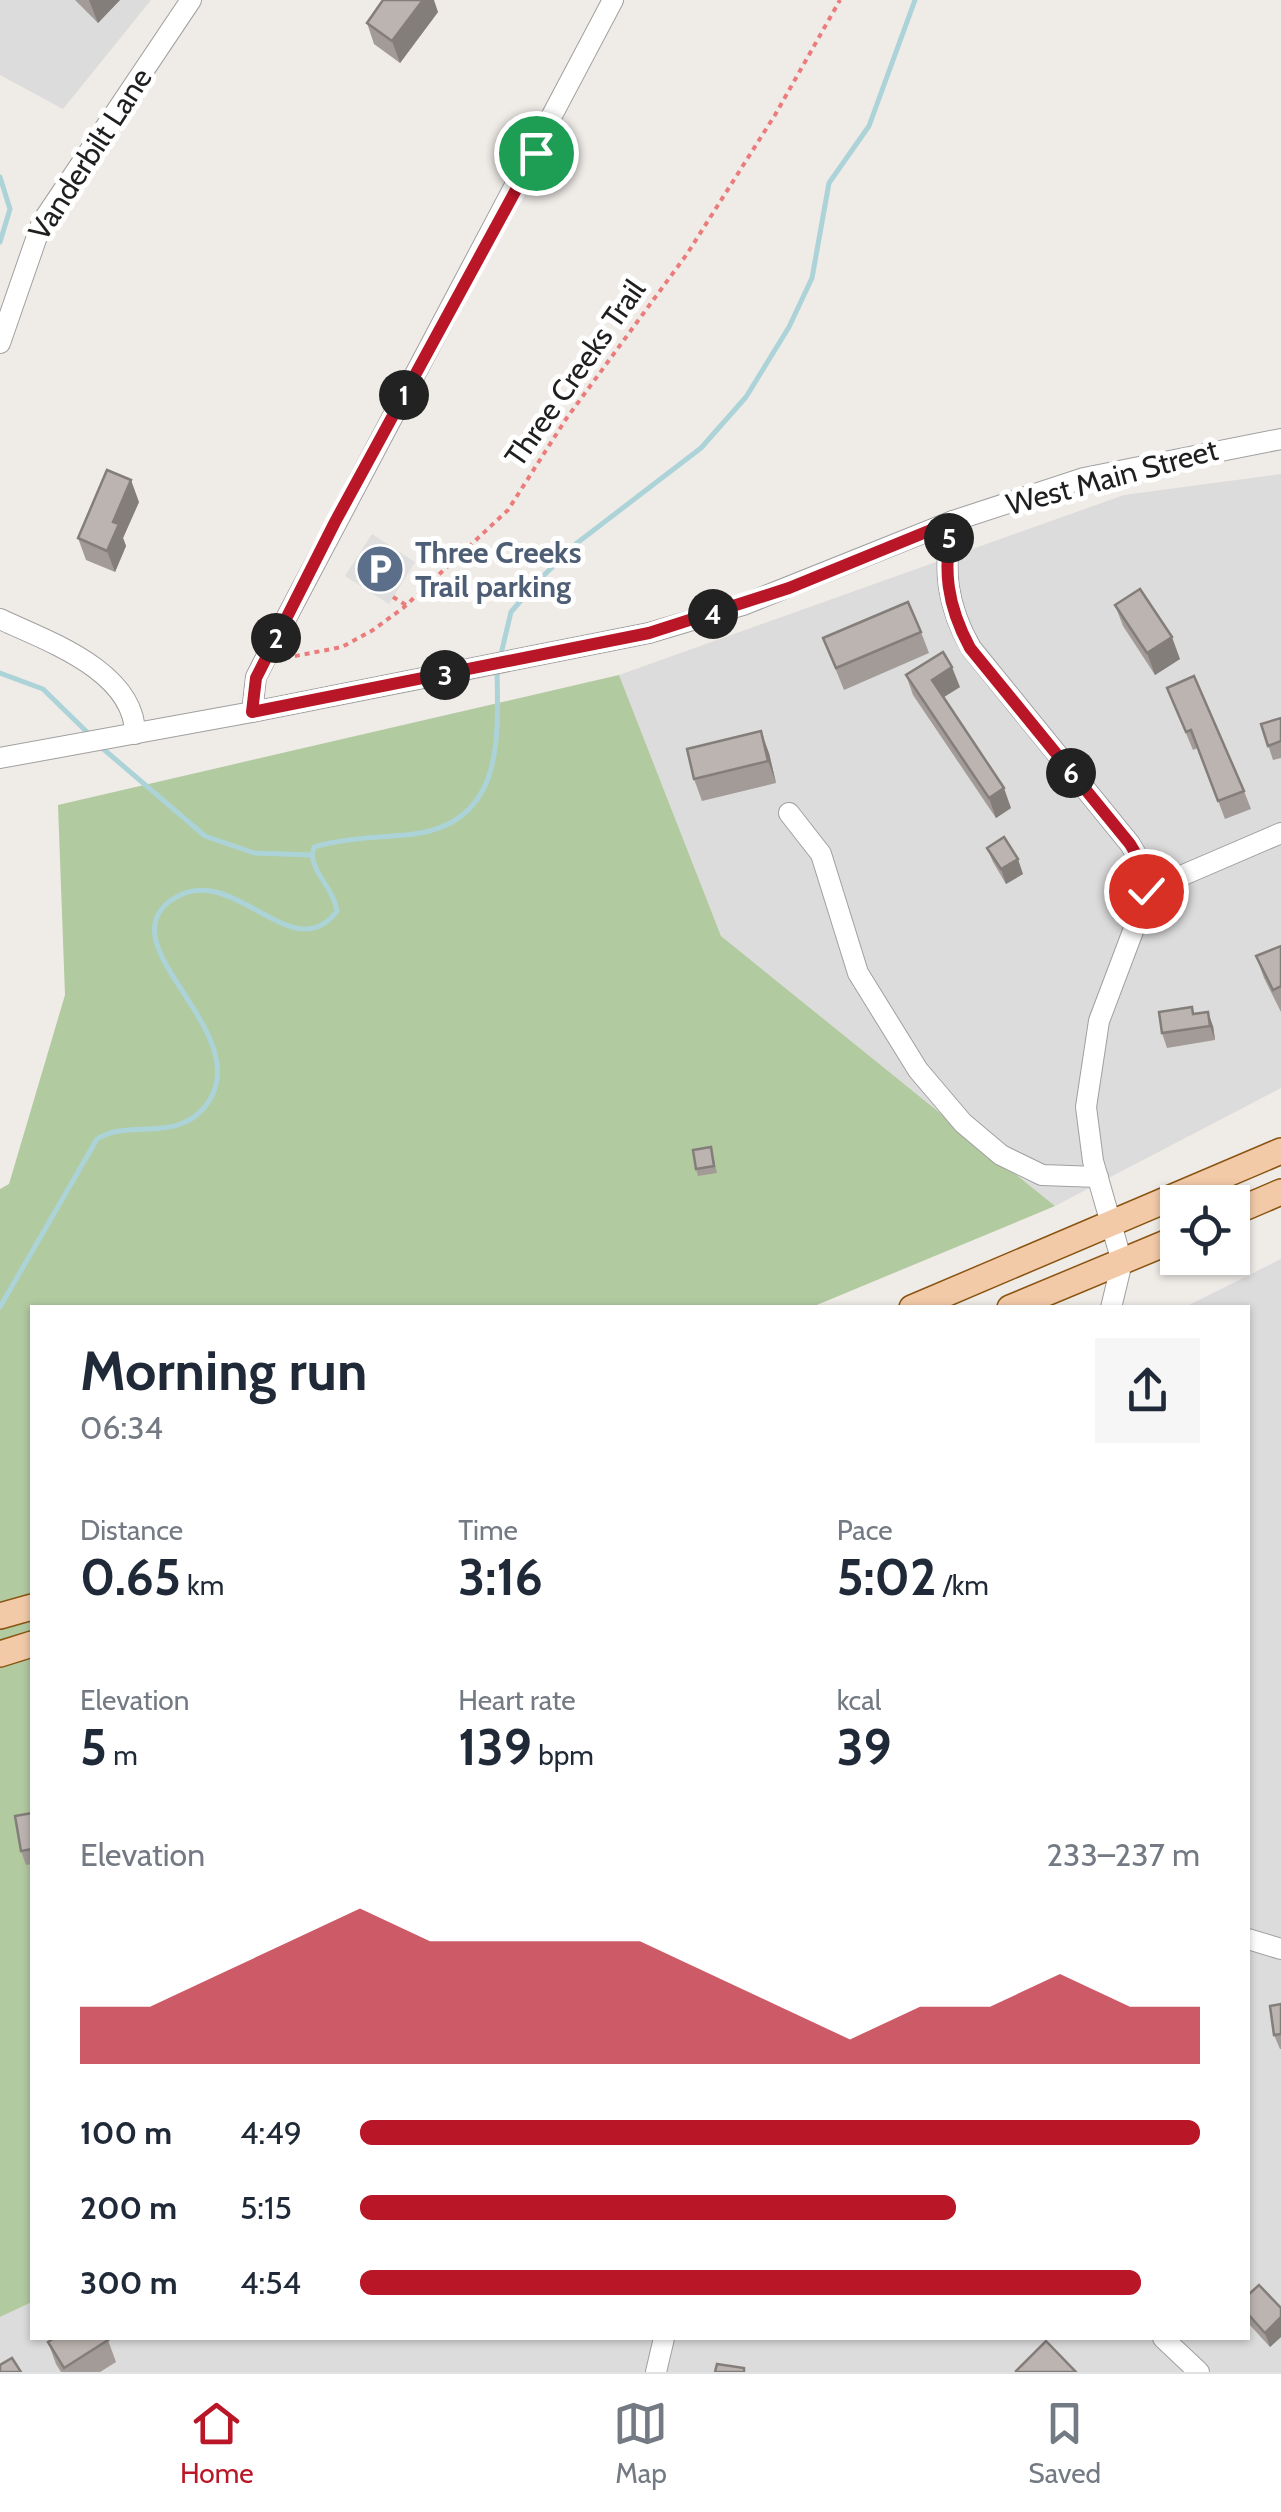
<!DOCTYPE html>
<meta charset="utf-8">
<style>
:root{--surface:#fff;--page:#f6f6f7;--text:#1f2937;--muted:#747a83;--line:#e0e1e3;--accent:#b91628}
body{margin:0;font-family:Cabin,sans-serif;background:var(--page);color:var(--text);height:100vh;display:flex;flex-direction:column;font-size:38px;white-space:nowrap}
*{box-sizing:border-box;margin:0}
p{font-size:32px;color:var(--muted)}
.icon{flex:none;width:55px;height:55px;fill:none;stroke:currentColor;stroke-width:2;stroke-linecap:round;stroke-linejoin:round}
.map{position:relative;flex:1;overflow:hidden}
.panel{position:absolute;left:30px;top:1305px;width:1220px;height:1035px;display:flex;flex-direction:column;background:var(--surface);border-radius:0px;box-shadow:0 2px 8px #0004}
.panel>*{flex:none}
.tools{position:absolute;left:1160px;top:1185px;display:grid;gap:20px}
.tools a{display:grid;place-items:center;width:90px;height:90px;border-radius:0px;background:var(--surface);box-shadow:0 2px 8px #0004;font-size:50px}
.pin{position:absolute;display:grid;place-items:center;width:85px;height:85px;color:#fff;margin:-42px;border:5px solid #fff;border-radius:50%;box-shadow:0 2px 10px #0007}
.km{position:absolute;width:50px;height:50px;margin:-25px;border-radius:50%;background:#222;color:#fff;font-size:28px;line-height:50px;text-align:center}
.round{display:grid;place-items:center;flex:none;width:105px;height:105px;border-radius:0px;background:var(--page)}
.headline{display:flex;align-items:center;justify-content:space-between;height:170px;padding:0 50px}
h1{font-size:55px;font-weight:700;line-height:75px}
.stats{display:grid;grid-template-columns:repeat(3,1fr);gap:15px;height:170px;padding:10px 50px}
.stats div{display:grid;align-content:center}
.stats b{font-size:50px;font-weight:700}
.stats small{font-size:28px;font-weight:400}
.stats p{font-size:28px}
.chart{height:280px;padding:20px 50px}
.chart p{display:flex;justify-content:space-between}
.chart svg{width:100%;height:180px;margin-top:10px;fill:var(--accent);opacity:.7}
ul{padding:0 50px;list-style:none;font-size:32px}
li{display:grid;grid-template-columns:160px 120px 1fr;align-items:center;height:75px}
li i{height:25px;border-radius:12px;background:var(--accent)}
.tab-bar{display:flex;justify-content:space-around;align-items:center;height:140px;border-top:2px solid var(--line);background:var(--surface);font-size:28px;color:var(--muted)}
.tab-bar a{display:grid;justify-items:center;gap:5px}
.tab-bar .current{color:var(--accent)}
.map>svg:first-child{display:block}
.residential{fill:#dddcdc}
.forest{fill:#b1caa0}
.parking{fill:#dfdfdf}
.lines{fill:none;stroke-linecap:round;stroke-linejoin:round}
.stream{stroke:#acd3d8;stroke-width:5}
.minor-casing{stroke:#a0a0a0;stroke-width:22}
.major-casing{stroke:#8a5410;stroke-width:28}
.path{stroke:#eb7c7c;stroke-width:4;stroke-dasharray:5 5;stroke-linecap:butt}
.minor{stroke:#fff;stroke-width:20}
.major{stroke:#f2caa8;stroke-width:25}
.wall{fill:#a29b97}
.shaded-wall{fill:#847e7b}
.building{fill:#bcb4b0;stroke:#847e7b;stroke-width:2.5}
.route-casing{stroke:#fff;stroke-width:20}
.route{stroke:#b91628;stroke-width:12}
.labels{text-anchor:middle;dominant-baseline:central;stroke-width:10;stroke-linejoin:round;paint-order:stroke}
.street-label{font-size:30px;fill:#1f1f1f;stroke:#fff}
.service-label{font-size:30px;font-weight:bold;fill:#4e5e75;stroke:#fff;text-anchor:start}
</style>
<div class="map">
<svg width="1281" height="2372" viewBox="0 0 1281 2372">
<rect width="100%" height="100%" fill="#efebe7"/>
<!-- residential -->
<g class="residential">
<path d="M0 0H151L63 109 0 75Z"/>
<path d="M1281 474V1088L1055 1206 721 936 619 675 1124 495Z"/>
<path d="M1281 1259V2372H0V2317L32 2302V2338H1248V1308L1185 1307Z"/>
</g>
<!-- forest -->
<path class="forest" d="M619 675 721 936 1055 1206 812 1307 32 1308V2302L0 2317V1189L9 1184 65 995 58 805Z"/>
<!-- parking -->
<path class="parking" d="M372 534 415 562 389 604 345 576Z"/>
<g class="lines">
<!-- stream -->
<g class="stream">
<path d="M0 177 10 209 0 242"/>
<path d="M501 654 511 612 536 583 577 543 701 448 746 397 789 327 812 278 829 183 869 126 915 0"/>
<path d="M0 673 43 689 90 735"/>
<path d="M101 747 205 836 254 853 312 855"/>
<path d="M312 855 314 847C347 837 380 838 414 834 505 822 498 737 497 668"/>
<path d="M0 1307 97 1139C129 1119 173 1142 203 1109 266 1037 101 946 173 899 233 859 292 971 337 911 334 889 315 877 312 855"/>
</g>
<!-- minor casing -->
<g class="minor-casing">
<g id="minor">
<path d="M0 343 42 222 191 0"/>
<path d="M953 521C942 569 947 606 971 648L1130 844 1143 866 1144 902 1099 1021 1086 1107 1093 1161 1122 1262 1111 1308"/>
<path d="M0 619C47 641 135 671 135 734"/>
<path d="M252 712 649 633 743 605 953 521 1084 478 1281 439"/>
<path d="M0 758 252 712 256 677 283 624 613 0"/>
<path d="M789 813 821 854 858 973 918 1070 963 1123 1001 1155 1042 1175 1098 1177"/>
<path d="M1146 891 1281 833"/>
<path d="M1248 1939 1281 1949"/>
<path d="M1163 2338 1199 2372"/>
<path d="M656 2372 664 2338"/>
</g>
</g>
<!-- major casing -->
<g class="major-casing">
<g id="major">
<path d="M1232 1213 1281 1192"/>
<path d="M912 1308 1281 1151"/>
<path d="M1010 1308 1178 1238"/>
<path d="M0 1616 32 1607"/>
<path d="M0 1654 32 1644"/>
</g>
</g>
<!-- path -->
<g class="path">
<path d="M393 597 406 605"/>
<path d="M285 658 342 647 373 630 403 608 508 510 566 419 687 254 775 115 840 0"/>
</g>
<!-- minor -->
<use href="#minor" class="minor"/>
<!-- major -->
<use href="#major" class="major"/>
</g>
<!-- wall -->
<g class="wall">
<path d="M75 0H120L98 23Z"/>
<path d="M438 12 400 63 374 44 367 23Z"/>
<path d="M139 502 123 538 126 546 115 572 86 560 78 538Z"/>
<path d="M1115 605 1180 659 1155 675 1123 626Z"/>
<path d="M921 632 929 653 844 690 823 638Z"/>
<path d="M906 675 960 687 944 697 1011 808 996 818 913 695Z"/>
<path d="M1167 688 1244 791 1251 809 1225 819 1198 748 1193 750Z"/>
<path d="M1281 718V758L1273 760 1261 724Z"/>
<path d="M769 753 776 783 702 801 694 779Z"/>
<path d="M987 848 1023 874 1006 884 993 862Z"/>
<path d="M1281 946V1012L1264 978 1256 956Z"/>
<path d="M1195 1014 1213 1026 1215 1040 1167 1048 1162 1033Z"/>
<path d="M711 1147 717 1173 698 1176 696 1169Z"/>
<path d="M32 1813V1864L26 1865 21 1851Z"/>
<path d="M1281 2004V2049H1280L1274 2035Z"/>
<path d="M1248 2295 1281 2308V2337L1270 2347 1248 2323Z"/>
<path d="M108 2340 116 2362 100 2372H61L56 2364 48 2342Z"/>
</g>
<!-- shaded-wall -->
<g class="shaded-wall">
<path d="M89 0H120L98 23Z"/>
<path d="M423 0H434L438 12 400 63 392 41Z"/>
<path d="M131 480 139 502 123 538 126 546 115 572 107 551 113 522Z"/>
<path d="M1172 637 1180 659 1155 675 1147 653Z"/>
<path d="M952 667 960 687 939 700 932 680Z"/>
<path d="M761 731 769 753 776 783 768 761Z"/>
<path d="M1004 788 1011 808 996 818 989 798Z"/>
<path d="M1018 859 1023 874 1006 884 1001 869Z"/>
<path d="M1208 1012 1213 1026 1215 1040 1210 1026Z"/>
<path d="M1281 2317V2337L1270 2347 1265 2333Z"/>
</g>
<!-- building -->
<g class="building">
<path d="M383 0H423L392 41 367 23Z"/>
<path d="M107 470 131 480 113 522 119 524 107 551 78 538Z"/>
<path d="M1140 589 1172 637 1147 653 1115 605Z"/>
<path d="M908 602 921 632 836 668 823 638Z"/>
<path d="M943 652 952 667 932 680 1004 788 989 798 906 675Z"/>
<path d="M1194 676 1244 791 1218 801 1191 730 1186 732 1167 688Z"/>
<path d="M1281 718V741L1268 746 1261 724Z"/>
<path d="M761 731 768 761 694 779 687 749Z"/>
<path d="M1004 837 1018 859 1001 869 987 848Z"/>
<path d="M1281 946V986L1273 990 1256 956Z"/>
<path d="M1192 1007 1193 1014 1208 1012 1210 1026 1162 1033 1159 1012Z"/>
<path d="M711 1147 714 1166 696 1169 693 1150Z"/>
<path d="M32 1813V1849L21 1851 15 1816Z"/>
<path d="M1281 2004V2034L1274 2035 1270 2006Z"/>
<path d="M1259 2285 1281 2308V2317L1265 2333 1248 2314V2295Z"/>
<path d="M54 2338H106L108 2340 64 2368 48 2342Z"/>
<path d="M1046 2341 1076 2372H1017L1016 2371Z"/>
<path d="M12 2358 21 2372H0V2365Z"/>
<path d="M717 2364 744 2368V2372H715Z"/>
</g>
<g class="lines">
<!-- route casing -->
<g class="route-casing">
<path id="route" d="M536 153 335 522 256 678 252 712 649 633 789 588 953 521C942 569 947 605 970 648L1130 844 1143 866 1146 891"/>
</g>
<!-- route -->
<use href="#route" class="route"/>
</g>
<!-- icons -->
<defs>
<g id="parking-disc" transform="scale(2.5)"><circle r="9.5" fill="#5c6f8a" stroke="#fff"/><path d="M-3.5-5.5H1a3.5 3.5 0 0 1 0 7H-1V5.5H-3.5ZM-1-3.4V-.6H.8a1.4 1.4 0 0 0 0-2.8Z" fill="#fff"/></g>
</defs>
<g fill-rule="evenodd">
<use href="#parking-disc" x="380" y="569"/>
</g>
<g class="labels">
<!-- street labels -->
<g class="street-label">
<text transform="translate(90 154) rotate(-57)">Vanderbilt Lane</text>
<text transform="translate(575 373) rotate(-55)">Three Creeks Trail</text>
<text transform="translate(1112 477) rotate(-15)">West Main Street</text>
</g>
<!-- service labels -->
<g class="service-label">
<text x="415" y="552">Three Creeks<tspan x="415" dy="34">Trail parking</tspan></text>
</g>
</g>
</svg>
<div class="tools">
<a><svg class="icon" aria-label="locate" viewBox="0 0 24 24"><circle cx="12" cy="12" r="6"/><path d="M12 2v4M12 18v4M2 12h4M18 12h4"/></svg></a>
</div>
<div class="pin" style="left:536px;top:153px;background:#1e9e55"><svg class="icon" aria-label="arrive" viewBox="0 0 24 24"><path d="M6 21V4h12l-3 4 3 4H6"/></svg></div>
<div class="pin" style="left:1146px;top:891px;background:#d93025"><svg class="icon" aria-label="check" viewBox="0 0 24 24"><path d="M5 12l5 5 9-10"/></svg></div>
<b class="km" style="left:404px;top:395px">1</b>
<b class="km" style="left:276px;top:638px">2</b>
<b class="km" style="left:445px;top:675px">3</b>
<b class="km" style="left:713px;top:614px">4</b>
<b class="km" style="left:949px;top:538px">5</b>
<b class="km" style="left:1071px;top:773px">6</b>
<section class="panel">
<div class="headline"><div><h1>Morning run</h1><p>06:34</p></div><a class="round"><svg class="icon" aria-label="share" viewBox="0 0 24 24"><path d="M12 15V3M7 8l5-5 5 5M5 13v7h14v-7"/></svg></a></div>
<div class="stats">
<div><p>Distance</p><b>0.65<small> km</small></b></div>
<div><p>Time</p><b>3:16</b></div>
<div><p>Pace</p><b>5:02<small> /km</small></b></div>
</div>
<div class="stats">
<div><p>Elevation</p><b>5<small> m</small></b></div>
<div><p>Heart rate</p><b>139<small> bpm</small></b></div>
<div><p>kcal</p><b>39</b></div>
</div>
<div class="chart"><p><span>Elevation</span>233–237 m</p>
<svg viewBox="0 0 160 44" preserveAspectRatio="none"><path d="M0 44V30L10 30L20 22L30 14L40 6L50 14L60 14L70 14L80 14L90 22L100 30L110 38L120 30L130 30L140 22L150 30L160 30V44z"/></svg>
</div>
<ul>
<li><b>100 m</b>4:49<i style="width:100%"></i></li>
<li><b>200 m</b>5:15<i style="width:71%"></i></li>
<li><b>300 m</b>4:54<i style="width:93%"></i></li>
</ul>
</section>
</div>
<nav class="tab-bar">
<a class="current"><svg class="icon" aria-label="home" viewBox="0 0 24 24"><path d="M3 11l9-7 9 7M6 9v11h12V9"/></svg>Home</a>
<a><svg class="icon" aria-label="map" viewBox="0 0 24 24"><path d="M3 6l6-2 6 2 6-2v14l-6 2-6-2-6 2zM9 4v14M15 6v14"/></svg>Map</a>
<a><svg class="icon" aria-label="saved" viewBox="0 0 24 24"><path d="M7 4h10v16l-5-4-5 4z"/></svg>Saved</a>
</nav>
